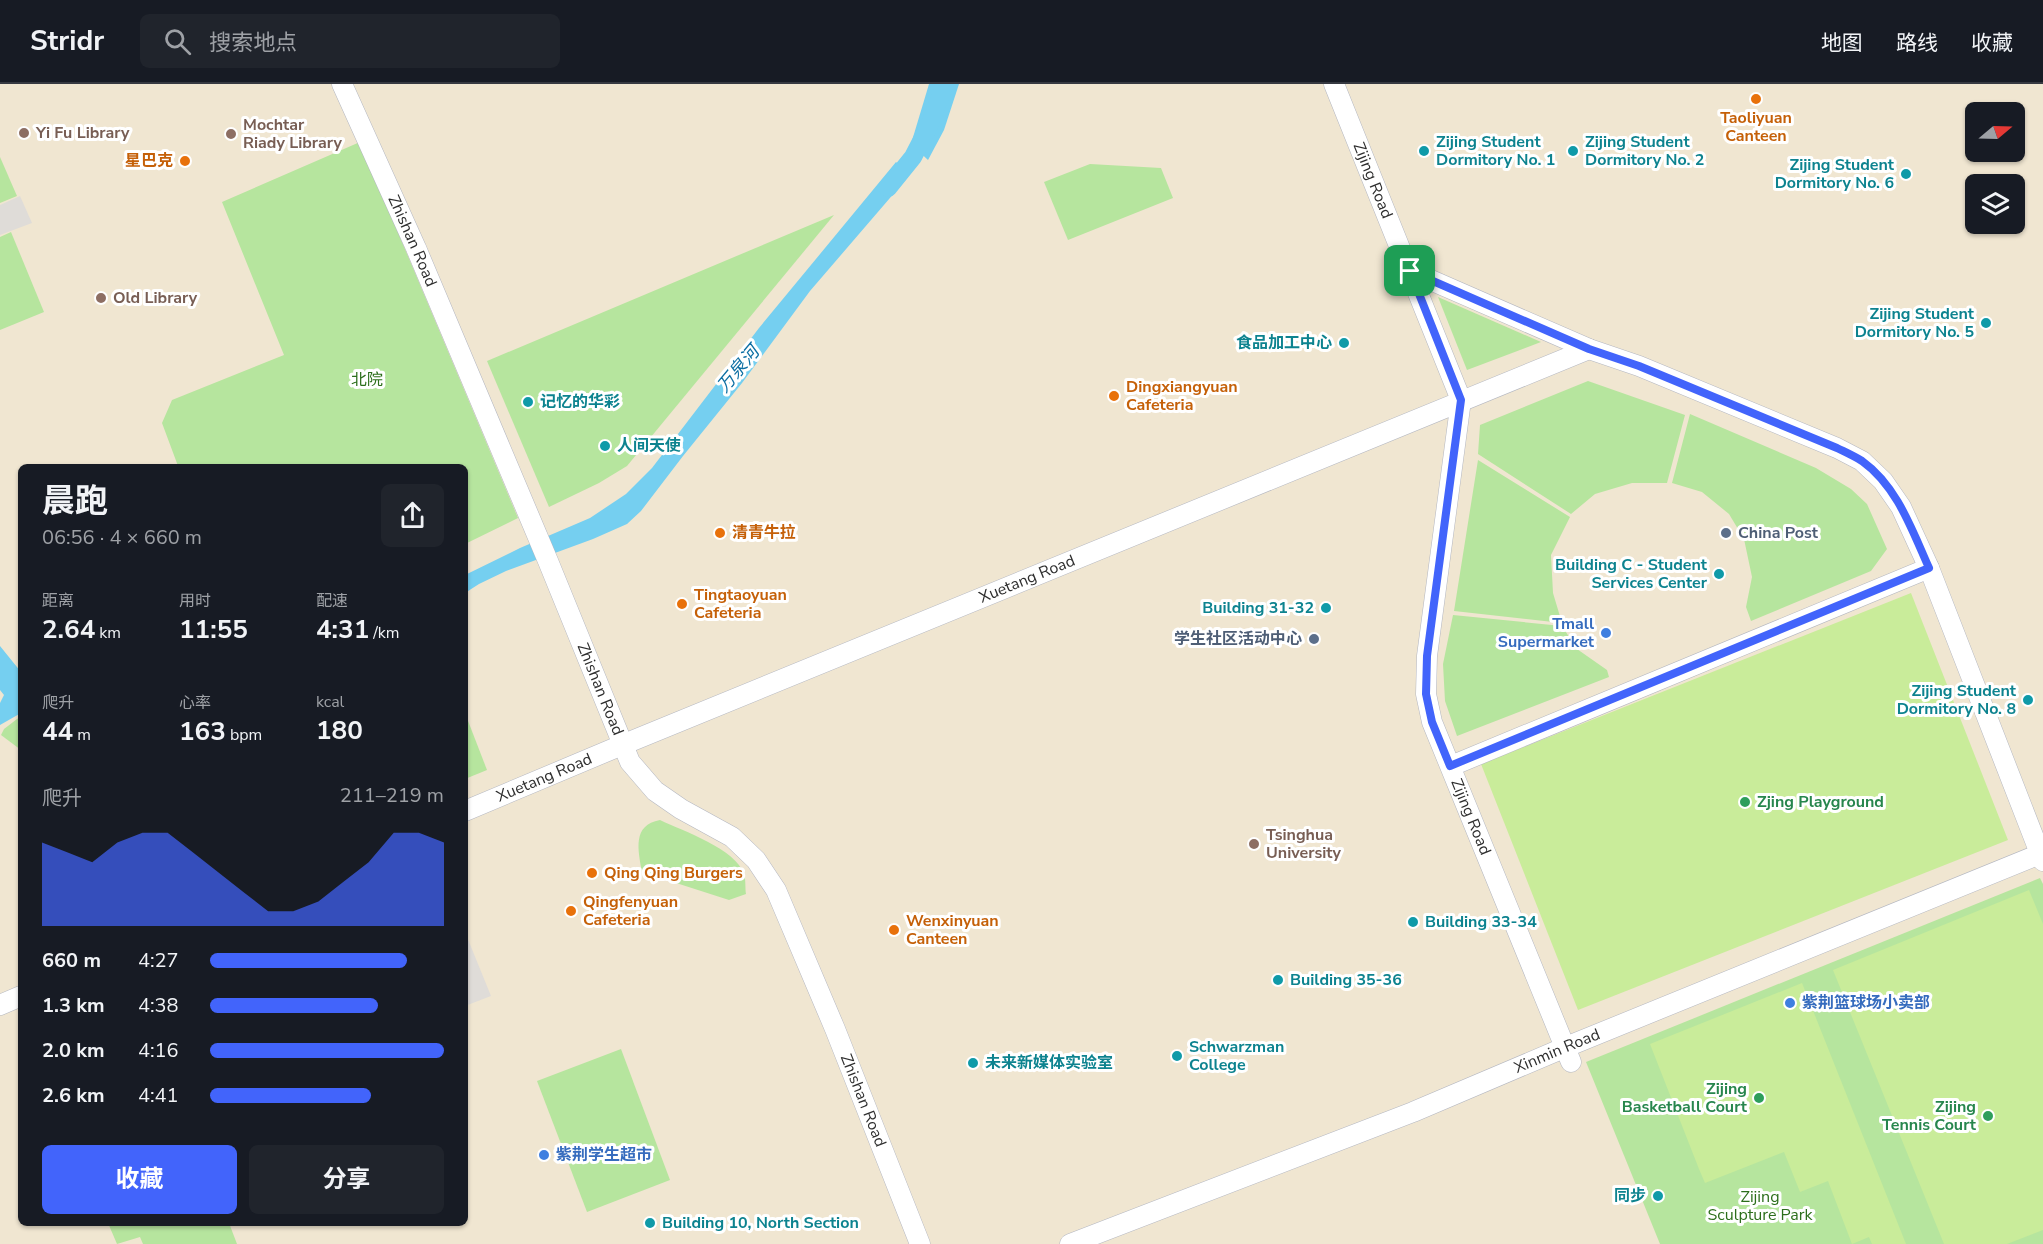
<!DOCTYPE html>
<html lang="zh">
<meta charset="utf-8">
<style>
:root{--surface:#171b24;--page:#20242c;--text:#f1f3f6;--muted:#9ea1a6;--line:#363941;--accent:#4264fb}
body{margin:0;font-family:"Nunito Sans","Noto Sans SC",sans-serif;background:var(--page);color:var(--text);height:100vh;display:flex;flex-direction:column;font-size:22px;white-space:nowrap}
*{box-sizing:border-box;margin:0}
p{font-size:20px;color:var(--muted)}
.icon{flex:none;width:33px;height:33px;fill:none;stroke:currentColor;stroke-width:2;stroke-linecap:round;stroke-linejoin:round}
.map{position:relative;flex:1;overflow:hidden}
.side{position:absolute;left:18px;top:380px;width:450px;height:762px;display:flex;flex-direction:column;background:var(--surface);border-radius:9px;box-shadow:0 2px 4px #0004}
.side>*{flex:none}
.needle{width:39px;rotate:71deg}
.buttons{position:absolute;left:1965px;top:18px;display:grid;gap:12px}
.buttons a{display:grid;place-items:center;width:60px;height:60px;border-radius:9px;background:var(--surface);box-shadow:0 2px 4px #0004;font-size:30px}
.pin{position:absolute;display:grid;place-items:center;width:51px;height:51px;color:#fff;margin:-26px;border-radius:12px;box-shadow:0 3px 9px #0006}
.round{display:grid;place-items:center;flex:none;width:63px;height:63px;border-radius:9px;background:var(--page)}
.summary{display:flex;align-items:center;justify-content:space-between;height:102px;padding:0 24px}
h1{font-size:33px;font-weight:700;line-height:45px}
.metrics{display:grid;grid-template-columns:repeat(3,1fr);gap:9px;height:102px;padding:6px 24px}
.metrics div{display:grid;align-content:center}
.metrics b{font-size:26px;font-weight:700}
.metrics small{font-size:16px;font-weight:400}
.metrics p{font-size:16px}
.chart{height:168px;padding:12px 24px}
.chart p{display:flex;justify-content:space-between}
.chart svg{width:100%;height:108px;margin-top:6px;fill:var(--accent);opacity:.7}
.button{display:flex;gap:12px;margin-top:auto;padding:12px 24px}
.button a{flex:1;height:69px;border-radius:9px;background:var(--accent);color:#fff;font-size:24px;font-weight:700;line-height:69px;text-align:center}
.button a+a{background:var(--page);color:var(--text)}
ul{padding:0 24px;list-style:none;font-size:20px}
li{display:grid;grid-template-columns:96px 72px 1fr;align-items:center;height:45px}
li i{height:15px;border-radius:8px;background:var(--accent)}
header{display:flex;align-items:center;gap:36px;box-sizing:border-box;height:84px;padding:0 30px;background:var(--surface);border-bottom:2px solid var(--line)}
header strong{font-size:28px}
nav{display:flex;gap:33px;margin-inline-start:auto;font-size:21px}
.search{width:420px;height:54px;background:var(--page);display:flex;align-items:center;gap:15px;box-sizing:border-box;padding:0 21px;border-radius:9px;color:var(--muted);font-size:22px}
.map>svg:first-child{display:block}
.education{fill:#f0e6d1;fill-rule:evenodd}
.green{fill:#b6e59e}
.pitch{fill:#c9ec9a}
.plaza{fill:#dfdcd8}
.water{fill:#75cff0}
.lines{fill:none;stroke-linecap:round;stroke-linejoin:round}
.canal{stroke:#75cff0;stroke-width:18}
.minor-casing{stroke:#b4b7c1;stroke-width:21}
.minor{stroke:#fff;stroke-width:20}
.route-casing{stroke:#fff;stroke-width:12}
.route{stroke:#4264fb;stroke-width:8}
.food-dot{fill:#e8710a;stroke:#fff;stroke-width:2}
.education-dot{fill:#8d6e63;stroke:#fff;stroke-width:2}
.culture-dot{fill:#0f9aa8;stroke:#fff;stroke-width:2}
.service-dot{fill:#5c6f8a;stroke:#fff;stroke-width:2}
.shop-dot{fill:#3f7fe0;stroke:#fff;stroke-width:2}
.leisure-dot{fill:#2e9e5b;stroke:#fff;stroke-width:2}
.labels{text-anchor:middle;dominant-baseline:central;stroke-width:6;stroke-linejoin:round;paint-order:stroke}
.food-label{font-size:16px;font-weight:bold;fill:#c56008;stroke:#fff;text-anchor:start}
.education-label{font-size:16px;font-weight:bold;fill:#785e54;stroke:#fff;text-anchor:start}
.culture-label{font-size:16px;font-weight:bold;fill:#0d838f;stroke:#fff;text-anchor:start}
.street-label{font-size:16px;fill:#2e2e2e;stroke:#fff}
.park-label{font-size:16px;fill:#2c6e1b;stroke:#fff}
.service-label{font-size:16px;font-weight:bold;fill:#4e5e75;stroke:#fff;text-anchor:start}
.shop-label{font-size:16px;font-weight:bold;fill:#366cbe;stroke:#fff;text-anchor:start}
.leisure-label{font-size:16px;font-weight:bold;fill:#27864d;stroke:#fff;text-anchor:end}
.water-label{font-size:18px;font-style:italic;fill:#0d6fa3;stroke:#fff}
</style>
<header>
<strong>Stridr</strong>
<div class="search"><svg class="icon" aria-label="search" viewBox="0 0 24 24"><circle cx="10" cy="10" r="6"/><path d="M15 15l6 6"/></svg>搜索地点</div>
<nav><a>地图</a><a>路线</a><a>收藏</a></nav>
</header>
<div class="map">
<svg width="2043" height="1160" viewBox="0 0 2043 1160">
<rect width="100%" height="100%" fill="#efe9e1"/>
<!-- education -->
<path class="education" d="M0 0H2043V1160H0ZM1976 28H2014V68H1976ZM1976 100H2014V140H1976ZM21 382H465V1138H21Z"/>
<!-- green -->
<g class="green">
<path d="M360 58 518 434 465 460V382H178L162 339 172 316 284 271 222 118Z"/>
<path d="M0 73 17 112 0 119Z"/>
<path d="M1090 80 1161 84 1173 114 1068 156 1044 98Z"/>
<path d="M834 131 627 382 599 399 549 423 487 277Z"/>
<path d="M11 148 44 228 0 246V153Z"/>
<path d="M1438 213 1541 258 1467 286Z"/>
<path d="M1588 297 1685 331 1667 399H1632L1595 410 1571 430 1478 370 1480 341Z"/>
<path d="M1690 330 1816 384 1851 405 1867 420 1887 465 1871 487 1751 537 1746 523 1752 493 1744 455 1729 430 1702 408 1672 399Z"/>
<path d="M1478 376 1570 433 1551 471 1553 509 1562 539 1454 527Z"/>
<path d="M1453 531 1562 542 1577 565 1607 586 1609 593 1457 652 1445 617 1443 580Z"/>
<path d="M465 629 487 686 465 695Z"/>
<path d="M21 632V666L1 651 4 645Z"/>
<path d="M660 736C683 747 736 765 744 790 746 796 745 804 746 810L729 816 642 788C638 766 632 741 660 736Z"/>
<path d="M2040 794 2043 800V1160H1660L1586 978Z"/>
<path d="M621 965 670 1096 587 1128 537 997Z"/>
<path d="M108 1139H229L237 1160H143L140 1153 117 1160Z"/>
</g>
<!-- pitch -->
<g class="pitch">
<path d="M1911 509 2008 756 1578 926 1481 680Z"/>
<path d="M2029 806 2043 840V1146L2007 1160H1944L1833 886Z"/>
<path d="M1802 899 1906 1160H1872L1869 1153 1852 1160 1828 1097 1800 1108 1784 1068 1705 1099 1699 1085 1650 960Z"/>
</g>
<!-- plaza -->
<g class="plaza">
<path d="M20 112 32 139 0 151V121Z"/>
<path d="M465 848 491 912 465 922Z"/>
</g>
<!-- water -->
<g class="water">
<path d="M929 0H959L944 46 928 76 911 60Z"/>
<path d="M896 78 908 89V93L810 207 742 299 683 372 641 427 627 440 593 455 506 487 479 500 465 509V491L520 464 590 434 626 410 652 384 759 244Z"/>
<path d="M0 562 21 588V629L0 641V619L4 611 0 606Z"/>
</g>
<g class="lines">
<!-- canal -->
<path class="canal" d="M888 104 913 73 929 42 945 0"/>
<!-- minor casing -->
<g class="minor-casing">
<g id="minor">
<path id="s1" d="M342 0 416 164 548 477 630 678 655 707 681 725 732 753 756 776 776 806 835 945 920 1160"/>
<path id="s2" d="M1334 0 1461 316 1427 572 1426 610 1432 638 1571 978"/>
<path d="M1410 187 1589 265 1639 282 1837 364 1862 377 1883 397 1901 423 1929 484 2043 777"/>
<path d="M1451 682 1929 484"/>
<path id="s3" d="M465 727 622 661 1589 265"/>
<path d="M0 921 21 912"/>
<path id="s4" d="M1070 1160 1413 1028 1566 963 2040 770"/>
</g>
</g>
<!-- minor -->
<use href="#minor" class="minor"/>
</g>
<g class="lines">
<!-- route casing -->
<g class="route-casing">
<path id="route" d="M1410 187 1589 265 1639 282 1837 364C1845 368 1854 372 1862 377 1897 402 1912 446 1929 484L1450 682 1432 638 1426 610 1427 572 1461 316Z"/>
</g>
<!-- route -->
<use href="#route" class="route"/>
</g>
<!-- markers -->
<g class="food-dot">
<circle cx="1756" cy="15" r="6"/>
<circle cx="185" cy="77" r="6"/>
<circle cx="1114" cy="312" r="6"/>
<circle cx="720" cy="449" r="6"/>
<circle cx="682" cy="520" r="6"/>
<circle cx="592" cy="789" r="6"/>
<circle cx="571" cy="827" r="6"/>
<circle cx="894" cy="846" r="6"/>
</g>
<g class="education-dot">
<circle cx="24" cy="49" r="6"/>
<circle cx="231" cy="50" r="6"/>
<circle cx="101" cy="214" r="6"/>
<circle cx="1254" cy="760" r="6"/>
</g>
<g class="culture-dot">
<circle cx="1424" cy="67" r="6"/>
<circle cx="1573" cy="67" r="6"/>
<circle cx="1906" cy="90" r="6"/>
<circle cx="1986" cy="239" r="6"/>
<circle cx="1344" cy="259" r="6"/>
<circle cx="528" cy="318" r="6"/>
<circle cx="605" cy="362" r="6"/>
<circle cx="1719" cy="490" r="6"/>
<circle cx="1326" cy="524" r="6"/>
<circle cx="2028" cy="616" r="6"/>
<circle cx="1413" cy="838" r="6"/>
<circle cx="1278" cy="896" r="6"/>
<circle cx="1177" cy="972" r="6"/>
<circle cx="973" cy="979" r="6"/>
<circle cx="1658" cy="1112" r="6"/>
<circle cx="650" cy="1139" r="6"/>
</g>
<g class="service-dot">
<circle cx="1726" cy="449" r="6"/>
<circle cx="1314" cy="555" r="6"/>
</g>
<g class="shop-dot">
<circle cx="1606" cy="549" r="6"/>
<circle cx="1790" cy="919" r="6"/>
<circle cx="544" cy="1071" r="6"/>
</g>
<g class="leisure-dot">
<circle cx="1745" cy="718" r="6"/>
<circle cx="1759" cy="1014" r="6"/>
<circle cx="1988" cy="1032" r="6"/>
</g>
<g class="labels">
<!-- food labels -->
<g class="food-label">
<text x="1756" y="34" text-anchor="middle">Taoliyuan<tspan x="1756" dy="18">Canteen</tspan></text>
<text x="173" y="77" text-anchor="end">星巴克</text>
<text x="1126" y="303">Dingxiangyuan<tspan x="1126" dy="18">Cafeteria</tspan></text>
<text x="732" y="449">清青牛拉</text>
<text x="694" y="511">Tingtaoyuan<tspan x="694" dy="18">Cafeteria</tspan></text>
<text x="604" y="789">Qing Qing Burgers</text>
<text x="583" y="818">Qingfenyuan<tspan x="583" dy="18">Cafeteria</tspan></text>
<text x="906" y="837">Wenxinyuan<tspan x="906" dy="18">Canteen</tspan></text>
</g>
<!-- education labels -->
<g class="education-label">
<text x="243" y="41">Mochtar<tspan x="243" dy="18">Riady Library</tspan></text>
<text x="36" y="49">Yi Fu Library</text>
<text x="113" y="214">Old Library</text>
<text x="1266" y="751">Tsinghua<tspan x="1266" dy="18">University</tspan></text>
</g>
<!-- culture labels -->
<g class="culture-label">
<text x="1436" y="58">Zijing Student<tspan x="1436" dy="18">Dormitory No. 1</tspan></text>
<text x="1585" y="58">Zijing Student<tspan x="1585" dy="18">Dormitory No. 2</tspan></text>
<text x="1894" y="81" text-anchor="end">Zijing Student<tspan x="1894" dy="18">Dormitory No. 6</tspan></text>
<text x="1974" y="230" text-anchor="end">Zijing Student<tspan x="1974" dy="18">Dormitory No. 5</tspan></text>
<text x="1332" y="259" text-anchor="end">食品加工中心</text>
<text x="540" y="318">记忆的华彩</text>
<text x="617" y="362">人间天使</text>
<text x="1707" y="481" text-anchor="end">Building C - Student<tspan x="1707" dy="18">Services Center</tspan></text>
<text x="1314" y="524" text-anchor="end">Building 31-32</text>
<text x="2016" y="607" text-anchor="end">Zijing Student<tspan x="2016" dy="18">Dormitory No. 8</tspan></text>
<text x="1425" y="838">Building 33-34</text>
<text x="1290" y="896">Building 35-36</text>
<text x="1189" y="963">Schwarzman<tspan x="1189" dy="18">College</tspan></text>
<text x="985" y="979">未来新媒体实验室</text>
<text x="1646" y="1112" text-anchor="end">同步</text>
<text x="662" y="1139">Building 10, North Section</text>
</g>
<!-- street labels -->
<g class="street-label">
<text stroke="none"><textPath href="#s2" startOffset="104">Zijing Road</textPath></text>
<text stroke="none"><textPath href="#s1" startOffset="172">Zhishan Road</textPath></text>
<text stroke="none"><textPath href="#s3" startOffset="608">Xuetang Road</textPath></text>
<text stroke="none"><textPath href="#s1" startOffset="658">Zhishan Road</textPath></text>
<text stroke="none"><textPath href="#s3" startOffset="86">Xuetang Road</textPath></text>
<text stroke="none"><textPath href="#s2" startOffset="768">Zijing Road</textPath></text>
<text stroke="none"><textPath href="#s4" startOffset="524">Xinmin Road</textPath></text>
<text stroke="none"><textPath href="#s1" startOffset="1162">Zhishan Road</textPath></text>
</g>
<!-- park labels -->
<g class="park-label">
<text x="367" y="296">北院</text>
<text x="1760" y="1113">Zijing<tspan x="1760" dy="18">Sculpture Park</tspan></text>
</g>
<!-- service labels -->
<g class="service-label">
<text x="1738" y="449">China Post</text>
<text x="1302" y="555" text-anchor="end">学生社区活动中心</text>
</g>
<!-- shop labels -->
<g class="shop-label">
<text x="1594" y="540" text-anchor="end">Tmall<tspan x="1594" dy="18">Supermarket</tspan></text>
<text x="1802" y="919">紫荆篮球场小卖部</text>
<text x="556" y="1071">紫荆学生超市</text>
</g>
<!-- leisure labels -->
<g class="leisure-label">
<text x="1757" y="718" text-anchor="start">Zjing Playground</text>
<text x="1747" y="1005">Zijing<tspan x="1747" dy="18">Basketball Court</tspan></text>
<text x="1976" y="1023">Zijing<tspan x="1976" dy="18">Tennis Court</tspan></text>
</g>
<!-- water labels -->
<g class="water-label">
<text transform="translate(738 285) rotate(-50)">万泉河</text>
</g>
</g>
</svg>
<div class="buttons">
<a><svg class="needle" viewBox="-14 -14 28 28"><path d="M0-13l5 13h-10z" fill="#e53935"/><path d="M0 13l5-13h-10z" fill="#9ea1a6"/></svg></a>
<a><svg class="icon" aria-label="layers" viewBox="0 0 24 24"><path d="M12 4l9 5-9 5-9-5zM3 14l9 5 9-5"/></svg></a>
</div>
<div class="pin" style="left:1410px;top:187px;background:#1e9e55"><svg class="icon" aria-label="arrive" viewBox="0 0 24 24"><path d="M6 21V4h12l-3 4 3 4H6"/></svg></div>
<section class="side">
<div class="summary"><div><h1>晨跑</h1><p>06:56 · 4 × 660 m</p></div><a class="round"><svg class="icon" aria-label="share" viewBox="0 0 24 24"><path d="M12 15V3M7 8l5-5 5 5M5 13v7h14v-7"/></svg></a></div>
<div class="metrics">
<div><p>距离</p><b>2.64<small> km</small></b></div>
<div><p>用时</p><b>11:55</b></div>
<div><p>配速</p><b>4:31<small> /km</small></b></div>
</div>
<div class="metrics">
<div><p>爬升</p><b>44<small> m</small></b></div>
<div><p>心率</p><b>163<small> bpm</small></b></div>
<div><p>kcal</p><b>180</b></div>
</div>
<div class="chart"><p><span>爬升</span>211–219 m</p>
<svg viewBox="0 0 160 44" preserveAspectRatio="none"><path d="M0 44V10L10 14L20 18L30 10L40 6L50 6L60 14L70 22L80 30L90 38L100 38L110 34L120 26L130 18L140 6L150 6L160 10V44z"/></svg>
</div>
<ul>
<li><b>660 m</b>4:27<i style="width:84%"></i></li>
<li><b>1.3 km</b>4:38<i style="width:72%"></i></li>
<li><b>2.0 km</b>4:16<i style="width:100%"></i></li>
<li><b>2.6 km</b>4:41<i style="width:69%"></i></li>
</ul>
<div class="button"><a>收藏</a><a>分享</a></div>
</section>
</div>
